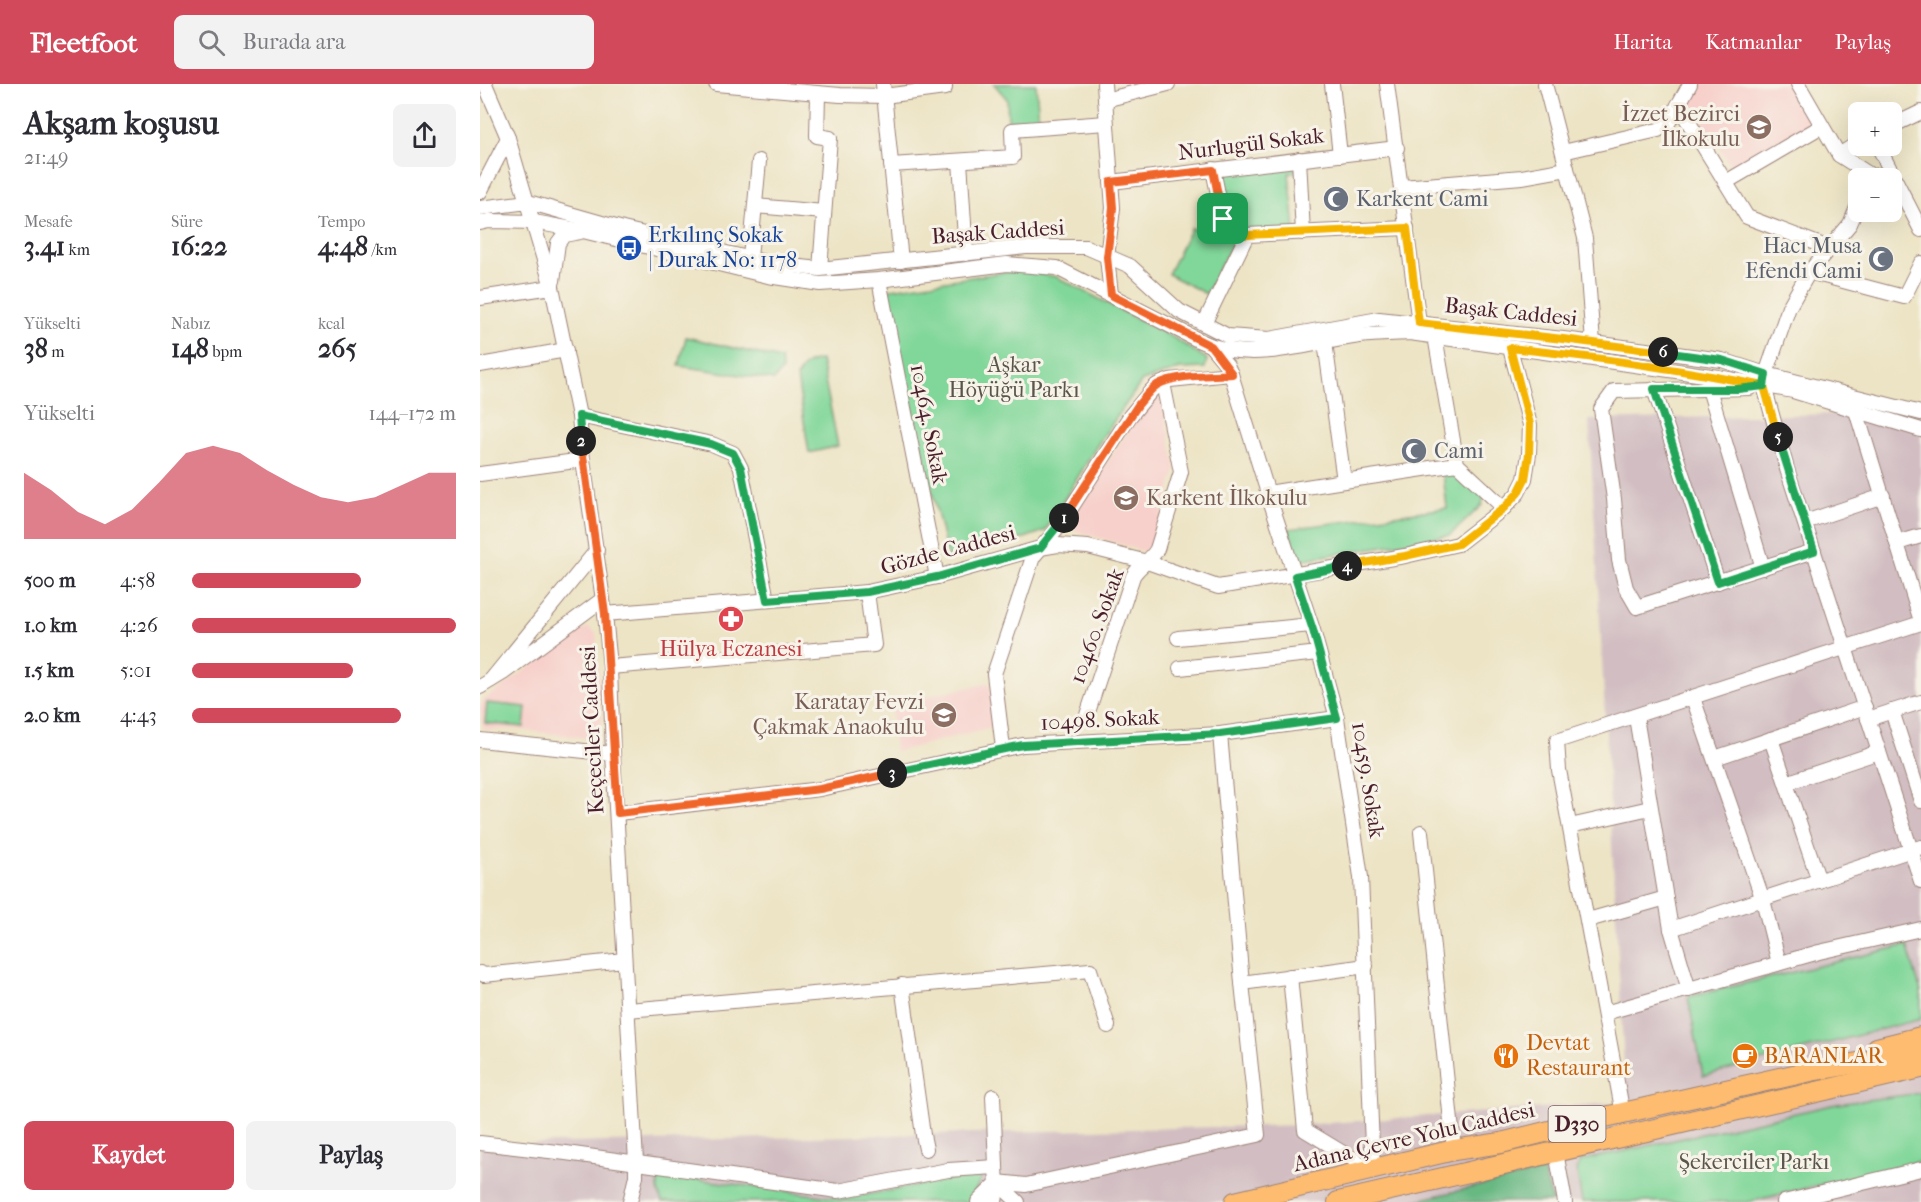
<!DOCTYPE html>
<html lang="tr">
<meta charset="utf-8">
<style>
:root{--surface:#fff;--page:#f2f2f3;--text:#2b2b33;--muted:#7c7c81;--accent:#d1495b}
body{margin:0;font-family:"IM FELL French Canon",serif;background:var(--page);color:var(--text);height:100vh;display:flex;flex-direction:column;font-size:22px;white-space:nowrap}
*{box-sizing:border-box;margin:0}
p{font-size:20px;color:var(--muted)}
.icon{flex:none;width:33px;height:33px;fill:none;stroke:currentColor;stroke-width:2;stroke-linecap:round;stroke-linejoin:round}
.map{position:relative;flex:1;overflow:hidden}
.drawer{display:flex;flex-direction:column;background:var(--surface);width:480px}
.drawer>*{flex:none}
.fabs{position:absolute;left:1368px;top:18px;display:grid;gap:12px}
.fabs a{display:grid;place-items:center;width:54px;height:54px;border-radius:9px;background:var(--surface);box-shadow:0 6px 24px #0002;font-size:30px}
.pin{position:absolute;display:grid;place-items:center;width:51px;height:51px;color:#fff;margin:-26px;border-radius:12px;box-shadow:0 3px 9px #0006}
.km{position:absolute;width:30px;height:30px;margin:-15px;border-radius:50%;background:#222;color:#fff;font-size:16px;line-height:30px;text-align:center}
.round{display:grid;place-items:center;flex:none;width:63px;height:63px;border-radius:9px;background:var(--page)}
.overview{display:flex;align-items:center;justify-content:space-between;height:102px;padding:0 24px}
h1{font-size:33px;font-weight:700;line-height:45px}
.stats{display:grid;grid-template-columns:repeat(3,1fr);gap:9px;height:102px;padding:6px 24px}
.stats div{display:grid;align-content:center}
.stats b{font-size:26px;font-weight:700}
.stats small{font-size:16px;font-weight:400}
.stats p{font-size:16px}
.chart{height:168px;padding:12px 24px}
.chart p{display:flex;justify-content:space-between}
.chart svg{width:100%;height:108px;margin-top:6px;fill:var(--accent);opacity:.7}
.cta{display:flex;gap:12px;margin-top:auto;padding:12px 24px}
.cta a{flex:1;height:69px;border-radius:9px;background:var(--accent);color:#fff;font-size:24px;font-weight:700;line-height:69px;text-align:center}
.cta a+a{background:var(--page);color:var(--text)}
ul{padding:0 24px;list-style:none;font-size:20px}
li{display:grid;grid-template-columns:96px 72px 1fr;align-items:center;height:45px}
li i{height:15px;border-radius:8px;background:var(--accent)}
header{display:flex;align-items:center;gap:36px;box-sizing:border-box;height:84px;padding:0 30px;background:var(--accent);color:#fff}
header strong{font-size:28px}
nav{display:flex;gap:33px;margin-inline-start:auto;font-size:21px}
.search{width:420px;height:54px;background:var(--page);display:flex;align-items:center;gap:15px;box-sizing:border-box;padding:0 21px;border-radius:9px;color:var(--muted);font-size:22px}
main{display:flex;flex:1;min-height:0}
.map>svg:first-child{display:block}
.built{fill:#f7d0cb}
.industrial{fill:#d2bec2}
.green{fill:#81d79a;stroke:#667b62;stroke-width:1.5}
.forest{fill:#68b882;stroke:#596c56;stroke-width:1.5}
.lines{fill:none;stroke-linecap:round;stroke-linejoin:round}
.minor-casing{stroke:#9c8278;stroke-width:16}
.highway-casing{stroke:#9c8278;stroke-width:22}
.minor{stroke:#fff;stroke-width:14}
.highway{stroke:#fdbc70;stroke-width:20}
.split-1-casing{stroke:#fff;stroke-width:12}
.split-2-casing{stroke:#fff;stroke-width:12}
.split-3-casing{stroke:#fff;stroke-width:12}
.split-4-casing{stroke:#fff;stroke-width:12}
.split-5-casing{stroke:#fff;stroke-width:12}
.split-6-casing{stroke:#fff;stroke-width:12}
.split-7-casing{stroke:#fff;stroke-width:12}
.split-1{stroke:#f0652b;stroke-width:8}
.split-2{stroke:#22a559;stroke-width:8}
.split-3{stroke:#f0652b;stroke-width:8}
.split-4{stroke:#22a559;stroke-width:8}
.split-5{stroke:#f5b400;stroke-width:8}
.split-6{stroke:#22a559;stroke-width:8}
.split-7{stroke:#f5b400;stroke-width:8}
.labels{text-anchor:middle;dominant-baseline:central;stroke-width:6;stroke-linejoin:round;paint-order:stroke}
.shield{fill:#f7f3e8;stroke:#7e5f64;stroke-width:1.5}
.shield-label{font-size:21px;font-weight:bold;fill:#4a1f2b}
.education-label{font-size:22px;fill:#785e54;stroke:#f7f3e8;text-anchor:end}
.street-label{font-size:22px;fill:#4a1f2b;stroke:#f7f3e8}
.worship-label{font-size:22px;fill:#5b616d;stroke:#f7f3e8;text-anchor:start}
.transit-label{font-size:22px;fill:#164399;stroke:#f7f3e8;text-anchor:start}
.park-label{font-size:22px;fill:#5a564c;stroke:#f7f3e8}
.health-label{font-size:22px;fill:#be3a42;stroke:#f7f3e8}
.food-label{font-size:22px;fill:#c56008;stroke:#f7f3e8;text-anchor:start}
</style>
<header>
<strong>Fleetfoot</strong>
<div class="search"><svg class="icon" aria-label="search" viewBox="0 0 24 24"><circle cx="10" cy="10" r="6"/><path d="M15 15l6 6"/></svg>Burada ara</div>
<nav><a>Harita</a><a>Katmanlar</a><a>Paylaş</a></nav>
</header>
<main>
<section class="drawer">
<div class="overview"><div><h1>Akşam koşusu</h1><p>21:49</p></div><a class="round"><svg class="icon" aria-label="share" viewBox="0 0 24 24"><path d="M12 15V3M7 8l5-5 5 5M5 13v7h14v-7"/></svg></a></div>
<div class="stats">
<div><p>Mesafe</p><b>3.41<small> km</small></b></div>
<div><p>Süre</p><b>16:22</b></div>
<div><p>Tempo</p><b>4:48<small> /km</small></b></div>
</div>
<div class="stats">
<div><p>Yükselti</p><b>38<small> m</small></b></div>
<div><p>Nabız</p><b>148<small> bpm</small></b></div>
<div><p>kcal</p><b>265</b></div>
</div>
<div class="chart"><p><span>Yükselti</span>144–172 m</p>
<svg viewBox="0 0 160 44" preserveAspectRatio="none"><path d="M0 44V17L10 24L20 33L30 38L40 32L50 21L60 9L70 6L80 9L90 16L100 22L110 27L120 29L130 27L140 22L150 17L160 17V44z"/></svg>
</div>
<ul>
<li><b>500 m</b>4:58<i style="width:64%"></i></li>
<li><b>1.0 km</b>4:26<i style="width:100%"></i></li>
<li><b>1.5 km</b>5:01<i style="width:61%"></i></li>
<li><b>2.0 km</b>4:43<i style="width:79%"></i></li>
</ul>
<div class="cta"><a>Kaydet</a><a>Paylaş</a></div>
</section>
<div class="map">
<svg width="1441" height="1118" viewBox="0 0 1441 1118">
<rect width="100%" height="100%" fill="#f7f3e8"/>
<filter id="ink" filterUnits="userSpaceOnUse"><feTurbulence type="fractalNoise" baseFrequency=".0167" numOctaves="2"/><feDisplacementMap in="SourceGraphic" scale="12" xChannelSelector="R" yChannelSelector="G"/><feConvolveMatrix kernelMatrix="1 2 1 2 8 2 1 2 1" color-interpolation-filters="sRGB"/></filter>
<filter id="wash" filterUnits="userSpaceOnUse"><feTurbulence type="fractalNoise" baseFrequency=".008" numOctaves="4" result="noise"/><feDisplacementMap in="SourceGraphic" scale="24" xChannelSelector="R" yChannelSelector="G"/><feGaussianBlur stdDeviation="1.35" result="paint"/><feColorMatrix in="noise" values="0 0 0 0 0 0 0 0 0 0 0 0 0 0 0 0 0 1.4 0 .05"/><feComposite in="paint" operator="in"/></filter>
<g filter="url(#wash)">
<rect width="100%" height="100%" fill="#ede4c5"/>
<!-- built -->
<g class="built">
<path d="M1220 0H1315L1333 39 1332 42 1261 85 1250 81 1209 17Z"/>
<path d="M679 312 682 318 696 386 672 463 663 467 587 444 585 442 654 338 672 316Z"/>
<path d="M107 543 116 549 122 638 106 654 33 645 7 646 3 643 0 624 5 615Z"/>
<path d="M510 599 516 642 415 668 411 620Z"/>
</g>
<!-- industrial -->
<path class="industrial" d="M1441 328V1118H0V1061L821 1041 1146 1018 1109 336Z"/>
<!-- green -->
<g class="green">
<path d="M514 0H556L559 37 528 36 527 15Z"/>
<path d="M815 79 817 87 809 89 815 145 769 148 747 134 738 89Z"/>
<path d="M726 137 756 152 726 210 688 190 711 144 720 148Z"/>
<path d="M539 186 577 193 694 254 727 275 725 284 700 285 662 297 618 360 565 447 527 460 468 474 404 206Z"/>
<path d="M206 253 301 275 302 286 294 296 199 282Z"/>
<path d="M341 276 358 362 329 369 317 293C323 281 327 278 341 276Z"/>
<path d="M974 388 1004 411 1002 421 970 451 820 476 808 445 967 424 963 390Z"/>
<path d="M7 619 46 623 44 643 5 639Z"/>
<path d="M1427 861 1441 908V935L1223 992 1208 913Z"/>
<path d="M1441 1009V1077L1268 1118H1102L1097 1088 1100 1077 1357 1020Z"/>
<path d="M178 1090 364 1115 500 1090 501 1095 489 1118H182L178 1106Z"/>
</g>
<!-- forest -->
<path class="forest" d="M1063 1087 1073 1118H929Z"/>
</g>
<g filter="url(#ink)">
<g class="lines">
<!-- minor casing -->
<g class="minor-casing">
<g id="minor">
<path d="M5 0 28 54 72 203 99 332 103 376 125 530 130 583 133 670 156 1078V1092L150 1118"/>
<path d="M236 0 360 11 404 12 465 4V0"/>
<path d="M403 0 421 177"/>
<path d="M624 0 633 124 627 173 631 211"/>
<path d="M852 0 860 71"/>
<path d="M907 0 939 239"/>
<path d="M1065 0 1105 154 1113 259"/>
<path d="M1318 0 1359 71 1378 59"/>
<path d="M338 11 337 52 350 54 340 185"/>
<path d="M625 16 688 0"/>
<path d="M1198 21 1267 133 1349 164"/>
<path d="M1412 42 1441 28"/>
<path d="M1398 62 1441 146"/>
<path d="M1083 68 1178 46 1187 41 1210 0"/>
<path d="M1359 71 1392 92 1413 90"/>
<path d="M819 75 823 149"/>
<path d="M480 77 486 170"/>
<path d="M411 81 533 73 532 46 626 39"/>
<path d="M733 85 743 135 767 151"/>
<path d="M631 98 917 64"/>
<path d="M1246 98 1342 42"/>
<path d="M922 103 1042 93 1087 85"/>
<path d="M0 108 28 54"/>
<path d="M1378 121 1370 140 1329 188 1309 223 1286 290 1284 302 1307 385 1441 797"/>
<path d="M275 122 344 128"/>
<path d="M0 124 48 118 143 145 293 180 340 185 546 163H606L650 182 699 227 748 252 789 255 899 235 1083 255 1242 276 1286 290 1441 329"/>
<path d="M0 139 9 137 54 138 103 147 288 192 340 200 399 196 527 180 577 184 720 257C771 281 827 259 880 252 896 250 914 250 930 249L1238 293 1313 307 1441 346"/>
<path d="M270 174 279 77"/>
<path d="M1329 188 1424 213 1441 179"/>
<path d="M399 196 457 493"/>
<path d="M73 197 78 159 84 151 100 148"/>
<path d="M0 214 72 203"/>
<path d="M724 240 767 151 927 144"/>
<path d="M955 252 977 380 1024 424"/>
<path d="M845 258 864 397 977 380"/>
<path d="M731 262 747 281 751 290 791 419 833 546 857 634 881 793 893 1087"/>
<path d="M0 281 86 266"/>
<path d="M1270 304 1134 307 1121 325 1134 415 1139 476 1146 504 1157 523 1334 467"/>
<path d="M1174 305 1238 498"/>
<path d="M1229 305 1283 484"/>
<path d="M1376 327 1441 537"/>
<path d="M99 332 232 360 253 369 261 384 287 516"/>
<path d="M0 390 103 376"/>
<path d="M788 409 864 397"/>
<path d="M1325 438 1403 412"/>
<path d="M1417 459 1441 452"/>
<path d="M125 530 387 508 457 493 560 464 578 461 608 463 667 478 738 503 925 472 978 460 1024 424 1038 409 1045 395 1049 370 1050 341 1030 264"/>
<path d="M698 554 831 541"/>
<path d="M130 583 394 561 387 508"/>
<path d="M700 584 839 569"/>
<path d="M11 596 117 466"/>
<path d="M0 603 23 589 123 515"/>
<path d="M1213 614 1283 816 1299 879"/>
<path d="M1412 627 1441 717"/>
<path d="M607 631 653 492C659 481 671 477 677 465L701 388 683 299"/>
<path d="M1156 633 1191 845 1209 906"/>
<path d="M1388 635 1441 618"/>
<path d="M1291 655 1339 797"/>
<path d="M0 656 133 670"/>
<path d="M523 664 514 590 553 473 579 443 650 332 671 307 677 301 690 296 751 290"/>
<path d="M1235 674 1385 623"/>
<path d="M1306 699 1399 668"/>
<path d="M138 729 340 705 543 661 740 650 857 634"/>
<path d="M1090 742 1170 724"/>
<path d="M941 748 974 1066"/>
<path d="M1108 836 1186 814"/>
<path d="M1191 845 1441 763"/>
<path d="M0 889 4 891 144 876"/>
<path d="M810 892 825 1046 893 1087"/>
<path d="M762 899 886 882"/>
<path d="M422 901 443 1051 446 1065"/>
<path d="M148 926 610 886 628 942"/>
<path d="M1125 929 1339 868 1441 845"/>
<path d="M513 1012 517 1104 515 1118"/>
<path d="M1143 1030 1079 686 1077 657 1441 539"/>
<path d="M0 1059 86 1069 358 1107 468 1086 516 1083"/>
<path d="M1076 1068 1085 1118"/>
<path d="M517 1098 546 1101 778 1051 762 899 740 650"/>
<path d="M498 1118 513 1103 523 1104 538 1118"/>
<path d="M1304 1118 1441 1085"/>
</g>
</g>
<!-- highway casing -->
<g class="highway-casing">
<g id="highway">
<path d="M1397 964 1441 953"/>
<path d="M755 1118 974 1066 1021 1059 1125 1033 1331 987 1441 968"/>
<path d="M858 1118 1441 984"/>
</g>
</g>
<!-- minor -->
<use href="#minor" class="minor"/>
<!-- highway -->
<use href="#highway" class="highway"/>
</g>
</g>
<g class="lines" filter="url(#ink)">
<!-- split-1 casing -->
<g class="split-1-casing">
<path id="split-1" d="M584 434 658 321C664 314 670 306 677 301 695 290 731 292 752 290L731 262 631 211 627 173 633 124 631 98 733 86 743 135"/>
</g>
<!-- split-2 casing -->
<g class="split-2-casing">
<path id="split-2" d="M101 357 99 332 231 360 253 369 261 384 287 516 387 508 457 493 560 464 584 434"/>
</g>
<!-- split-3 casing -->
<g class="split-3-casing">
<path id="split-3" d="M101 357 125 530 138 729 340 705 412 689"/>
</g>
<!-- split-4 casing -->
<g class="split-4-casing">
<path id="split-4" d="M412 689 543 661 740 650 857 634 833 546 815 492 867 482"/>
</g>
<!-- split-5 casing -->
<g class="split-5-casing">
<path id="split-5" d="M867 482 925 472 978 460 1024 424 1038 409 1045 395 1049 370 1050 340 1030 264C1115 273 1200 285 1284 302L1298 353"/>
</g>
<!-- split-6 casing -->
<g class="split-6-casing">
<path id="split-6" d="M1183 268 1242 276 1286 290 1284 302 1258 305H1174L1238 498 1334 467 1298 353"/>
</g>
<!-- split-7 casing -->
<g class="split-7-casing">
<path id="split-7" d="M743 135 767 151 927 144 939 239 1083 255 1183 268"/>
</g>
<!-- split-1 -->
<use href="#split-1" class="split-1"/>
<!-- split-2 -->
<use href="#split-2" class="split-2"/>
<!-- split-3 -->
<use href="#split-3" class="split-3"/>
<!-- split-4 -->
<use href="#split-4" class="split-4"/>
<!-- split-5 -->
<use href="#split-5" class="split-5"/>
<!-- split-6 -->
<use href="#split-6" class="split-6"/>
<!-- split-7 -->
<use href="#split-7" class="split-7"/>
</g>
<!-- icons -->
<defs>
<g id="school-disc" transform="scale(1.35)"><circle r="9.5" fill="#8d6e63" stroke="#f7f3e8"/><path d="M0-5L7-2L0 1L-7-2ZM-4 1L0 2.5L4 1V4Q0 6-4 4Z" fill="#fff"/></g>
<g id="mosque-disc" transform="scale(1.35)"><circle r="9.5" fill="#6b7280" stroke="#f7f3e8"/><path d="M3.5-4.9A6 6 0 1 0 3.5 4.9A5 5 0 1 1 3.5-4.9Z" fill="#fff"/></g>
<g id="bus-disc" transform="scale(1.35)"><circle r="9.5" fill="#1a4fb4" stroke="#f7f3e8"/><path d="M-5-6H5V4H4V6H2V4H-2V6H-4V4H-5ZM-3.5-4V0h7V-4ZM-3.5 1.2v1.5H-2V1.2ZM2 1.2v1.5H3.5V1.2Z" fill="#fff"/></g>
<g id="pharmacy-disc" transform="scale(1.35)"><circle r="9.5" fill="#e0444e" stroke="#f7f3e8"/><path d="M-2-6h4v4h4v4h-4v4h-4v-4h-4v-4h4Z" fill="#fff"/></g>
<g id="restaurant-disc" transform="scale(1.35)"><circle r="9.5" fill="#e8710a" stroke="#f7f3e8"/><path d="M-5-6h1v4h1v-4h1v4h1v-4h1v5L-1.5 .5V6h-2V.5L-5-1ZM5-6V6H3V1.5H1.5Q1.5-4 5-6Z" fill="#fff"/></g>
<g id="cafe-disc" transform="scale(1.35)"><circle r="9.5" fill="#e8710a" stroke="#f7f3e8"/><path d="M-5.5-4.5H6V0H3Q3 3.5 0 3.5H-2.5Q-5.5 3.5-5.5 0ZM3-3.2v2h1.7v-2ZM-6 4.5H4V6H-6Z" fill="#fff"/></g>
</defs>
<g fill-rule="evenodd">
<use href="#school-disc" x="1279" y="43"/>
<use href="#mosque-disc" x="856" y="115"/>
<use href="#bus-disc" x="149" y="164"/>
<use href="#mosque-disc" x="1401" y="175"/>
<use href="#mosque-disc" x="934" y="367"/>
<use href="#school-disc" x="646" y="414"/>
<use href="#pharmacy-disc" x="251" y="535"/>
<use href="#school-disc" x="464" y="631"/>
<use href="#restaurant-disc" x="1026" y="972"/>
<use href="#cafe-disc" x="1265" y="972"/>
</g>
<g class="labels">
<!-- shield labels -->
<rect class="shield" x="1068.5" y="1022" width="57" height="36" rx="4.5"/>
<g class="shield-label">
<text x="1097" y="1040">D330</text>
</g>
<!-- education labels -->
<g class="education-label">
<text x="1260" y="30">İzzet Bezirci<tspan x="1260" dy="25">İlkokulu</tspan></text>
<text x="666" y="414" text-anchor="start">Karkent İlkokulu</text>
<text x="444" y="618">Karatay Fevzi<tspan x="444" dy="25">Çakmak Anaokulu</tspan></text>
</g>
<!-- street labels -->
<g class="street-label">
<text transform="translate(771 60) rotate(-7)">Nurlugül Sokak</text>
<text transform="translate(518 148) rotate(-4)">Başak Caddesi</text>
<text transform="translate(1031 228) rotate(6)">Başak Caddesi</text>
<text transform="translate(449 340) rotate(79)">10464. Sokak</text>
<text transform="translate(468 466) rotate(-15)">Gözde Caddesi</text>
<text transform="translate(617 542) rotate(-70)">10460. Sokak</text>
<text transform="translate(620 636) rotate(-3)">10498. Sokak</text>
<text transform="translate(112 646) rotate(-93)">Keçeciler Caddesi</text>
<text transform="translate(888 696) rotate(81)">10459. Sokak</text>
<text transform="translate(934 1053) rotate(-13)">Adana Çevre Yolu Caddesi</text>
</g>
<!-- worship labels -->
<g class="worship-label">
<text x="876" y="115">Karkent Cami</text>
<text x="1382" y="162" text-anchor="end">Hacı Musa<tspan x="1382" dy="25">Efendi Cami</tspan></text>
<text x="954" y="367">Cami</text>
</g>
<!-- transit labels -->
<g class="transit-label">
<text x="168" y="151">Erkılınç Sokak<tspan x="168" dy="25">| Durak No: 1178</tspan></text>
</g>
<!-- park labels -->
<g class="park-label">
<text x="534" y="281">Aşkar<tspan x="534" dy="25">Höyüğü Parkı</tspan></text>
<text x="1274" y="1078">Şekerciler Parkı</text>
</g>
<!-- health labels -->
<g class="health-label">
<text x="251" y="565">Hülya Eczanesi</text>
</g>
<!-- food labels -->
<g class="food-label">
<text x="1046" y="959">Devtat<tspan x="1046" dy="25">Restaurant</tspan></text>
<text x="1284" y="972">BARANLAR</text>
</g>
</g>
</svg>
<div class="fabs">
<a>+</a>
<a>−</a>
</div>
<div class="pin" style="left:743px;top:135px;background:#1e9e55"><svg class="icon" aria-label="arrive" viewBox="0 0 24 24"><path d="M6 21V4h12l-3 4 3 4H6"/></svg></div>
<b class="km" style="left:584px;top:434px">1</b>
<b class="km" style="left:101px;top:357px">2</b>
<b class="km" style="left:412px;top:689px">3</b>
<b class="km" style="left:867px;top:482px">4</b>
<b class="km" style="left:1298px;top:353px">5</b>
<b class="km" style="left:1183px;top:268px">6</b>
</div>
</main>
